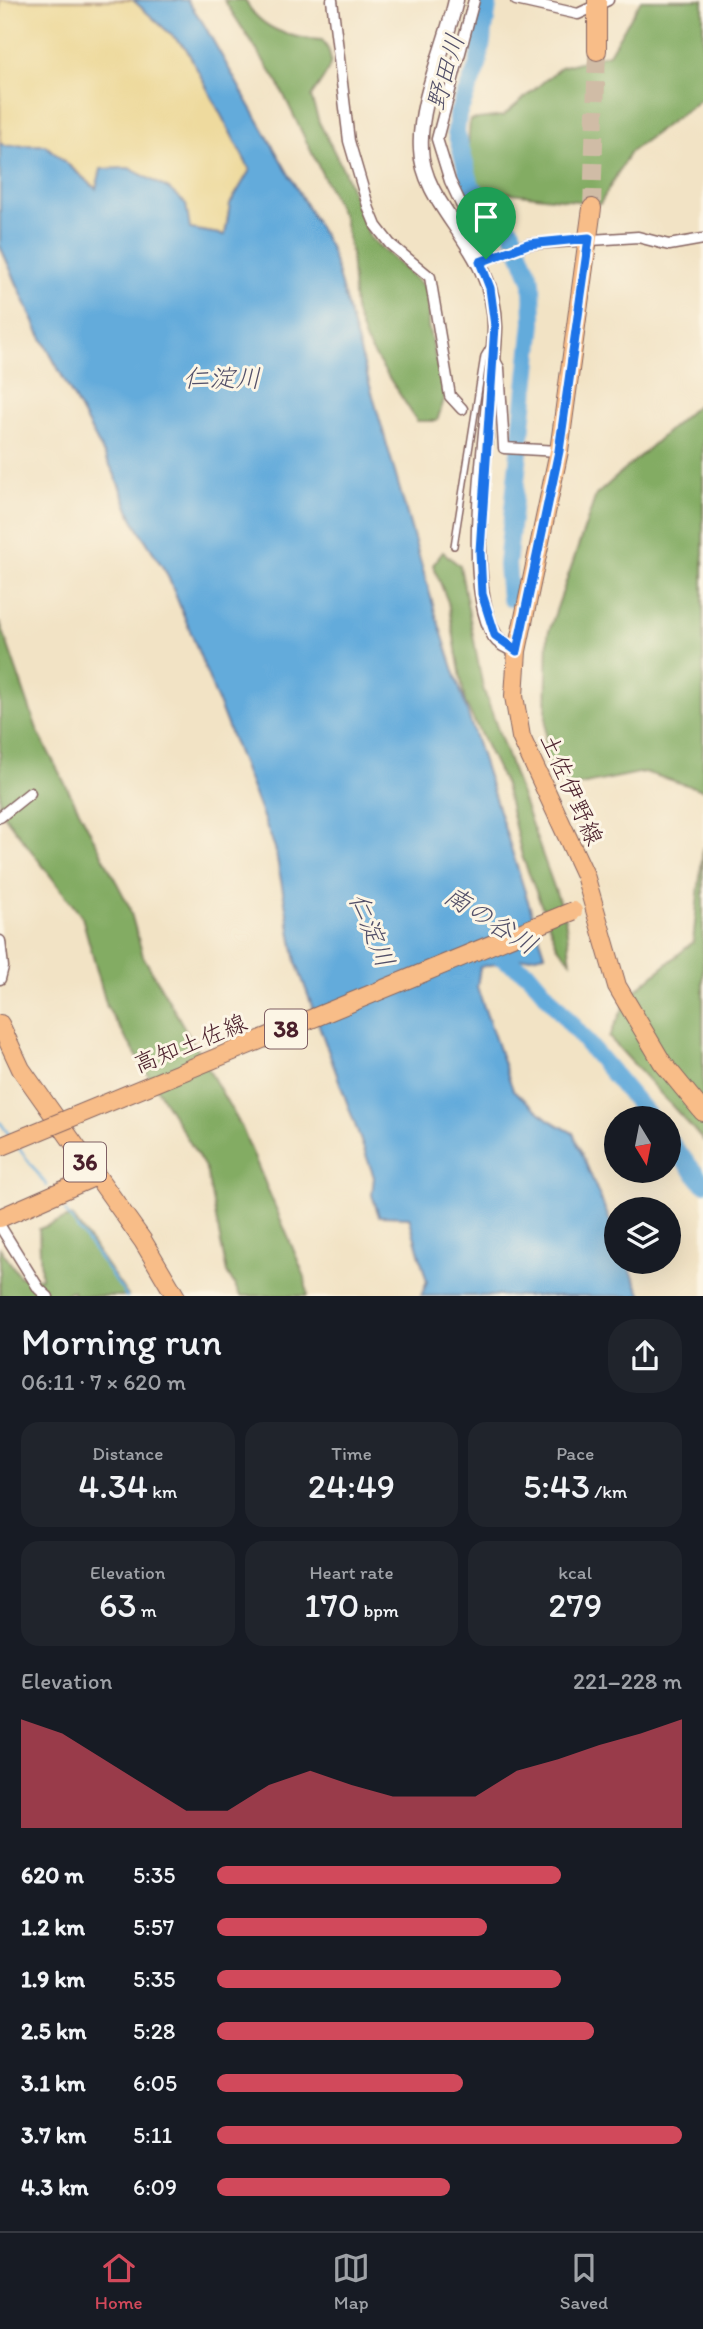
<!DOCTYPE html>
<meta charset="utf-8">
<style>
:root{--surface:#171b24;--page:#20242c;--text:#f1f3f6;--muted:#9ea1a6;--line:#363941;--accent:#d1495b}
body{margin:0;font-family:Itim,"Klee One",sans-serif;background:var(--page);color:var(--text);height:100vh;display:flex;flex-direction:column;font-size:26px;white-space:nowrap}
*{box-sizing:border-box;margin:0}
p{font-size:23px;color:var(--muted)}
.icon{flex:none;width:38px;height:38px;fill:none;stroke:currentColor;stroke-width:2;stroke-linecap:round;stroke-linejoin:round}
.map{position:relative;height:1296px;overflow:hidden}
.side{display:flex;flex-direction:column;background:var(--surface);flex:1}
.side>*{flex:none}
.needle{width:46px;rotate:170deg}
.fabs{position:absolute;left:604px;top:1106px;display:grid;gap:14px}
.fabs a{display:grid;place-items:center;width:77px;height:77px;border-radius:50%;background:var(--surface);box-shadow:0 7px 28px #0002;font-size:35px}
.pin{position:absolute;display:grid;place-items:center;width:60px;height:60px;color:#fff;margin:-72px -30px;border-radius:50% 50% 50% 0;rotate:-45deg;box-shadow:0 0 7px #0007}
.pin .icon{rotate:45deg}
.round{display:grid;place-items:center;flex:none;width:74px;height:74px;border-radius:28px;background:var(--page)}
.headline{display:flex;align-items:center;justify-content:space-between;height:119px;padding:0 21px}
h1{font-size:38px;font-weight:600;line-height:52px}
.stats{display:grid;grid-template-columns:repeat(3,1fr);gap:10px;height:119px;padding:7px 21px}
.stats div{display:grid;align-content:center;border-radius:18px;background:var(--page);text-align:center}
.stats b{font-size:35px;font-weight:600}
.stats small{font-size:19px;font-weight:400}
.stats p{font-size:19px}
.chart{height:196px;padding:14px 21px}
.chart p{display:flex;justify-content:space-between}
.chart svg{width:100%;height:126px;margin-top:7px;fill:var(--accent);opacity:.7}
ul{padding:0 21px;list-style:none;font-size:23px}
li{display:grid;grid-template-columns:112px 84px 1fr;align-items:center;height:52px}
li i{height:18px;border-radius:9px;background:var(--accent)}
.tabs{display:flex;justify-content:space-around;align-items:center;height:98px;border-top:2px solid var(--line);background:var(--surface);font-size:19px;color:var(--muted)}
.tabs a{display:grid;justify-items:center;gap:4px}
.tabs .current{color:var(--accent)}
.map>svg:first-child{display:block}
.forest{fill:#83ac64;stroke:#666648;stroke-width:2}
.sand{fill:#eeda9e;stroke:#9c7c64;stroke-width:2}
.water{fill:#64abdb;stroke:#576583;stroke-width:2}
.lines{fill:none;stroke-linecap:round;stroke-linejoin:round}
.stream{stroke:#64abdb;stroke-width:2.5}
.river{stroke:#64abdb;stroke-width:18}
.primary-tunnel{stroke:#d0bca6;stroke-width:18;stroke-dasharray:18 9;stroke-linecap:butt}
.service-casing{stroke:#856461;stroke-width:8}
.minor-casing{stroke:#856461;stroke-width:13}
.tertiary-casing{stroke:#856461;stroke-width:17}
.primary-casing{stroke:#856461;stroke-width:20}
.service{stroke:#fff;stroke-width:5}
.minor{stroke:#fff;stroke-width:10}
.tertiary{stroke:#fff;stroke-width:14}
.primary{stroke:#f8bd88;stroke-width:18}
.primary-bridge-casing{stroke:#856461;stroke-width:20;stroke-linecap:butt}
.primary-bridge{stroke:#f8bd88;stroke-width:18}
.route-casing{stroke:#fff;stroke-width:14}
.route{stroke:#1a73e8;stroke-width:9}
.labels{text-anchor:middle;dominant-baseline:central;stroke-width:6;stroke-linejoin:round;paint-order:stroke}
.shield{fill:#fcf5e5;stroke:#7f5f63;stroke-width:2}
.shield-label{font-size:23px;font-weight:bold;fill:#4a1f2b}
.street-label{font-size:24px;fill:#4a1f2b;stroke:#fcf5e5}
.water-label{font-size:26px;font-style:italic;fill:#535069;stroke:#fcf5e5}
</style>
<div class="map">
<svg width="703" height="1297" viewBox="0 0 703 1297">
<rect width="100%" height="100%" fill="#fcf5e5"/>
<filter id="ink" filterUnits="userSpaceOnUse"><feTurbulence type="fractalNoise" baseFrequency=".0143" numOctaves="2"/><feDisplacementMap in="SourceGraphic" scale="14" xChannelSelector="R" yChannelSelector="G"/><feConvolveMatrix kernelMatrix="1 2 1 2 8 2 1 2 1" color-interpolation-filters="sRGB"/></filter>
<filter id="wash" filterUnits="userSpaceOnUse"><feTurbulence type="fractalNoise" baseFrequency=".00686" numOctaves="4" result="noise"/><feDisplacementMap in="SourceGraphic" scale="28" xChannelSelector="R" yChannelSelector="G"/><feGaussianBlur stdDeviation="1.57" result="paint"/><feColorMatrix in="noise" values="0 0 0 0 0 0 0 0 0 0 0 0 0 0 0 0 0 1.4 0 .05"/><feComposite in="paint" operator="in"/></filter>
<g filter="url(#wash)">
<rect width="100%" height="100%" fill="#f2e3c5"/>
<!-- forest -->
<g class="forest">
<path d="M224 0H245C259 29 292 39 322 40 341 63 324 76 311 97L319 122 344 171 370 238 428 290V326L445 397 437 421H417L366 342 355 311 351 253 344 219 278 83Z"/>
<path d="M641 0H703V98L630 152 600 204 478 189 467 160 470 120 503 116 561 67 609 54Z"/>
<path d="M703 400V790L644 772 566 788 545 754 548 634 596 495Z"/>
<path d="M443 552 460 566 483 688 565 918 571 961 557 945 522 856 505 785 465 702 448 602 433 565Z"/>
<path d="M0 622 38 732 129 906 143 956 241 1126 305 1277 307 1296H241L227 1273 206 1169 107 1007 82 917 0 810Z"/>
<path d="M703 847V1140L609 1037 629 996 693 942Z"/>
<path d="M72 1216 128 1296H74L73 1291 62 1296H0V1248L20 1277 41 1278 39 1229Z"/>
</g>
<!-- sand -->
<path class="sand" d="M0 0H133L186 48 250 170 230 204 225 235 190 229 97 189 45 145 5 146 0 143Z"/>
<!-- water -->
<path class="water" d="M133 0H187L203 23 330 247 436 615 545 954 480 967 477 987 513 1090 549 1120 573 1133 616 1235V1262H627L642 1296H421L427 1282 409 1217 379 1216 372 1195 374 1177 296 962 275 848 195 643 167 574 134 522 114 473 38 331 0 246V143L5 146 45 145 96 189 101 169 129 168 169 189 186 204 190 229 225 235 230 204 250 170 186 48Z"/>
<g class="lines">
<!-- stream -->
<g class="stream">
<path d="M0 1122 10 1136"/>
<path d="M18 1147 47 1186"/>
<path d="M65 1211 127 1297"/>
</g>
<!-- river -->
<g class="river">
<path d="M489 0 478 65 458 114 456 132 471 186 512 231 532 282 533 323 507 565 510 598"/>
<path d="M488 949 529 974 650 1118"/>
<path d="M668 1140 703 1183"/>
</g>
</g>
</g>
<g filter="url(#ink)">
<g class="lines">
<!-- primary-tunnel -->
<path class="primary-tunnel" d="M592 208 597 51"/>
<!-- service casing -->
<g class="service-casing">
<path id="service" d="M454 546 484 356 490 346"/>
</g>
<!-- minor casing -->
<g class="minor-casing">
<g id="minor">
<path d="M332 0 349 141 369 209 376 226 390 244 430 277 450 396 462 409"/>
<path d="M474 0 437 139 450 181 487 259"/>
<path d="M516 0 578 14 608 0"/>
<path d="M481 261 528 244 638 237 669 245 703 239"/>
<path d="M493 357 499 368 504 448 559 451"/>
<path d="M0 817 30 793"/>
<path d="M0 941 3 967 0 979"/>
<path d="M0 1226 39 1289 48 1297"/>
</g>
</g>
<!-- tertiary casing -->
<g class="tertiary-casing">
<path id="tertiary" d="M456 0C446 46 418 103 421 149 423 210 495 247 495 327 494 400 459 577 495 636 500 644 509 647 517 651"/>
</g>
<!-- primary casing -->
<g class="primary-casing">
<g id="primary">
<path d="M597 0V51"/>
<path d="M592 208 559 451 517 651 514 696 521 737 585 875 617 986 662 1062 703 1112"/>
<path d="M0 1024 21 1069 143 1241 176 1297"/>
<path d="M0 1218 96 1176"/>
</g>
</g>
<!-- service -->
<use href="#service" class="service"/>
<!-- minor -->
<use href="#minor" class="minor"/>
<!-- tertiary -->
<use href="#tertiary" class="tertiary"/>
<!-- primary -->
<use href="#primary" class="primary"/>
<!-- primary-bridge casing -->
<g class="primary-bridge-casing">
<path id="primary-bridge" d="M0 1147 573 911"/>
</g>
<!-- primary-bridge -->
<use href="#primary-bridge" class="primary-bridge"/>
</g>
</g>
<g class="lines" filter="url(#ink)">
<!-- route casing -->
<g class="route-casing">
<path id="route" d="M589 238 559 451 517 651 495 635 482 594 480 551 495 326 490 288 480 262 528 244Z"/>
</g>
<!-- route -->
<use href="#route" class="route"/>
</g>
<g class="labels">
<!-- shield labels -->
<g class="shield">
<rect x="265" y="1009.5" width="42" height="39" rx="5"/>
<rect x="64" y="1142.5" width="42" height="39" rx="5"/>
</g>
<g class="shield-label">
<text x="286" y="1029">38</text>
<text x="85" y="1162">36</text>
</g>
<!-- street labels -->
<g class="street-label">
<text transform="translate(572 789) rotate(66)">土佐伊野線</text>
<text transform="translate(190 1043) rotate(-22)">高知土佐線</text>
</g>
<!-- water labels -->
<g class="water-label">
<text transform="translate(445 72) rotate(-74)">野田川</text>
<text x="222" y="378">仁淀川</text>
<text transform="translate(491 920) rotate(32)">南の谷川</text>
<text transform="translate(372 930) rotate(67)">仁淀川</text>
</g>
</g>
</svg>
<div class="fabs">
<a><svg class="needle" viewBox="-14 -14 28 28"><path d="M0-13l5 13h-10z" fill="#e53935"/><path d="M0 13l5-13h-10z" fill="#9ea1a6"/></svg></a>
<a><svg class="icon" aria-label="layers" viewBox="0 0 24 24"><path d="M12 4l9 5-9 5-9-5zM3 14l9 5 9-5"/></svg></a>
</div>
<div class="pin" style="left:486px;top:259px;background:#1e9e55"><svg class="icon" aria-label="arrive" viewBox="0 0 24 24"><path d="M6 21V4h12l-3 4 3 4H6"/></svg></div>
</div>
<section class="side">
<div class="headline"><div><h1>Morning run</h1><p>06:11 · 7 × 620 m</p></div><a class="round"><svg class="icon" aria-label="share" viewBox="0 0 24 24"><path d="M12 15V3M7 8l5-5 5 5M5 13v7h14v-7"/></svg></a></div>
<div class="stats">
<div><p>Distance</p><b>4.34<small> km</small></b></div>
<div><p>Time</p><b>24:49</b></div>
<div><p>Pace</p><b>5:43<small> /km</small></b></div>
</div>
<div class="stats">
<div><p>Elevation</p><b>63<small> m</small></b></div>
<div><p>Heart rate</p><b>170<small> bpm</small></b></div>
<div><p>kcal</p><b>279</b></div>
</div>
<div class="chart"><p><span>Elevation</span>221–228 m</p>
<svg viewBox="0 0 160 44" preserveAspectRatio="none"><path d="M0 44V6L10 11L20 20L30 29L40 38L50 38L60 29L70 24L80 29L90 33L100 33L110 33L120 24L130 20L140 15L150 11L160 6V44z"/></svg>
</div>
<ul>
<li><b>620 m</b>5:35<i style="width:74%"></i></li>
<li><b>1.2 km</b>5:57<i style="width:58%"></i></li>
<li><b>1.9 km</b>5:35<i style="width:74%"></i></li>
<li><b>2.5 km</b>5:28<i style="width:81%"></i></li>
<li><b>3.1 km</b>6:05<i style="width:53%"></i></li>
<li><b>3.7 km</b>5:11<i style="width:100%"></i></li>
<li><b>4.3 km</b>6:09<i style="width:50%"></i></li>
</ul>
</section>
<nav class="tabs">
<a class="current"><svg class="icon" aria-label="home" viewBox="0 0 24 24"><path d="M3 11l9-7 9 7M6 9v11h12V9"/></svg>Home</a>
<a><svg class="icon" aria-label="map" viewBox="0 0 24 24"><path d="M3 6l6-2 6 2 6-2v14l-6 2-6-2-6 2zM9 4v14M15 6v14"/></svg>Map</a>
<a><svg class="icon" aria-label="saved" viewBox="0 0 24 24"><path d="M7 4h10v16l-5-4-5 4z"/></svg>Saved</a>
</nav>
